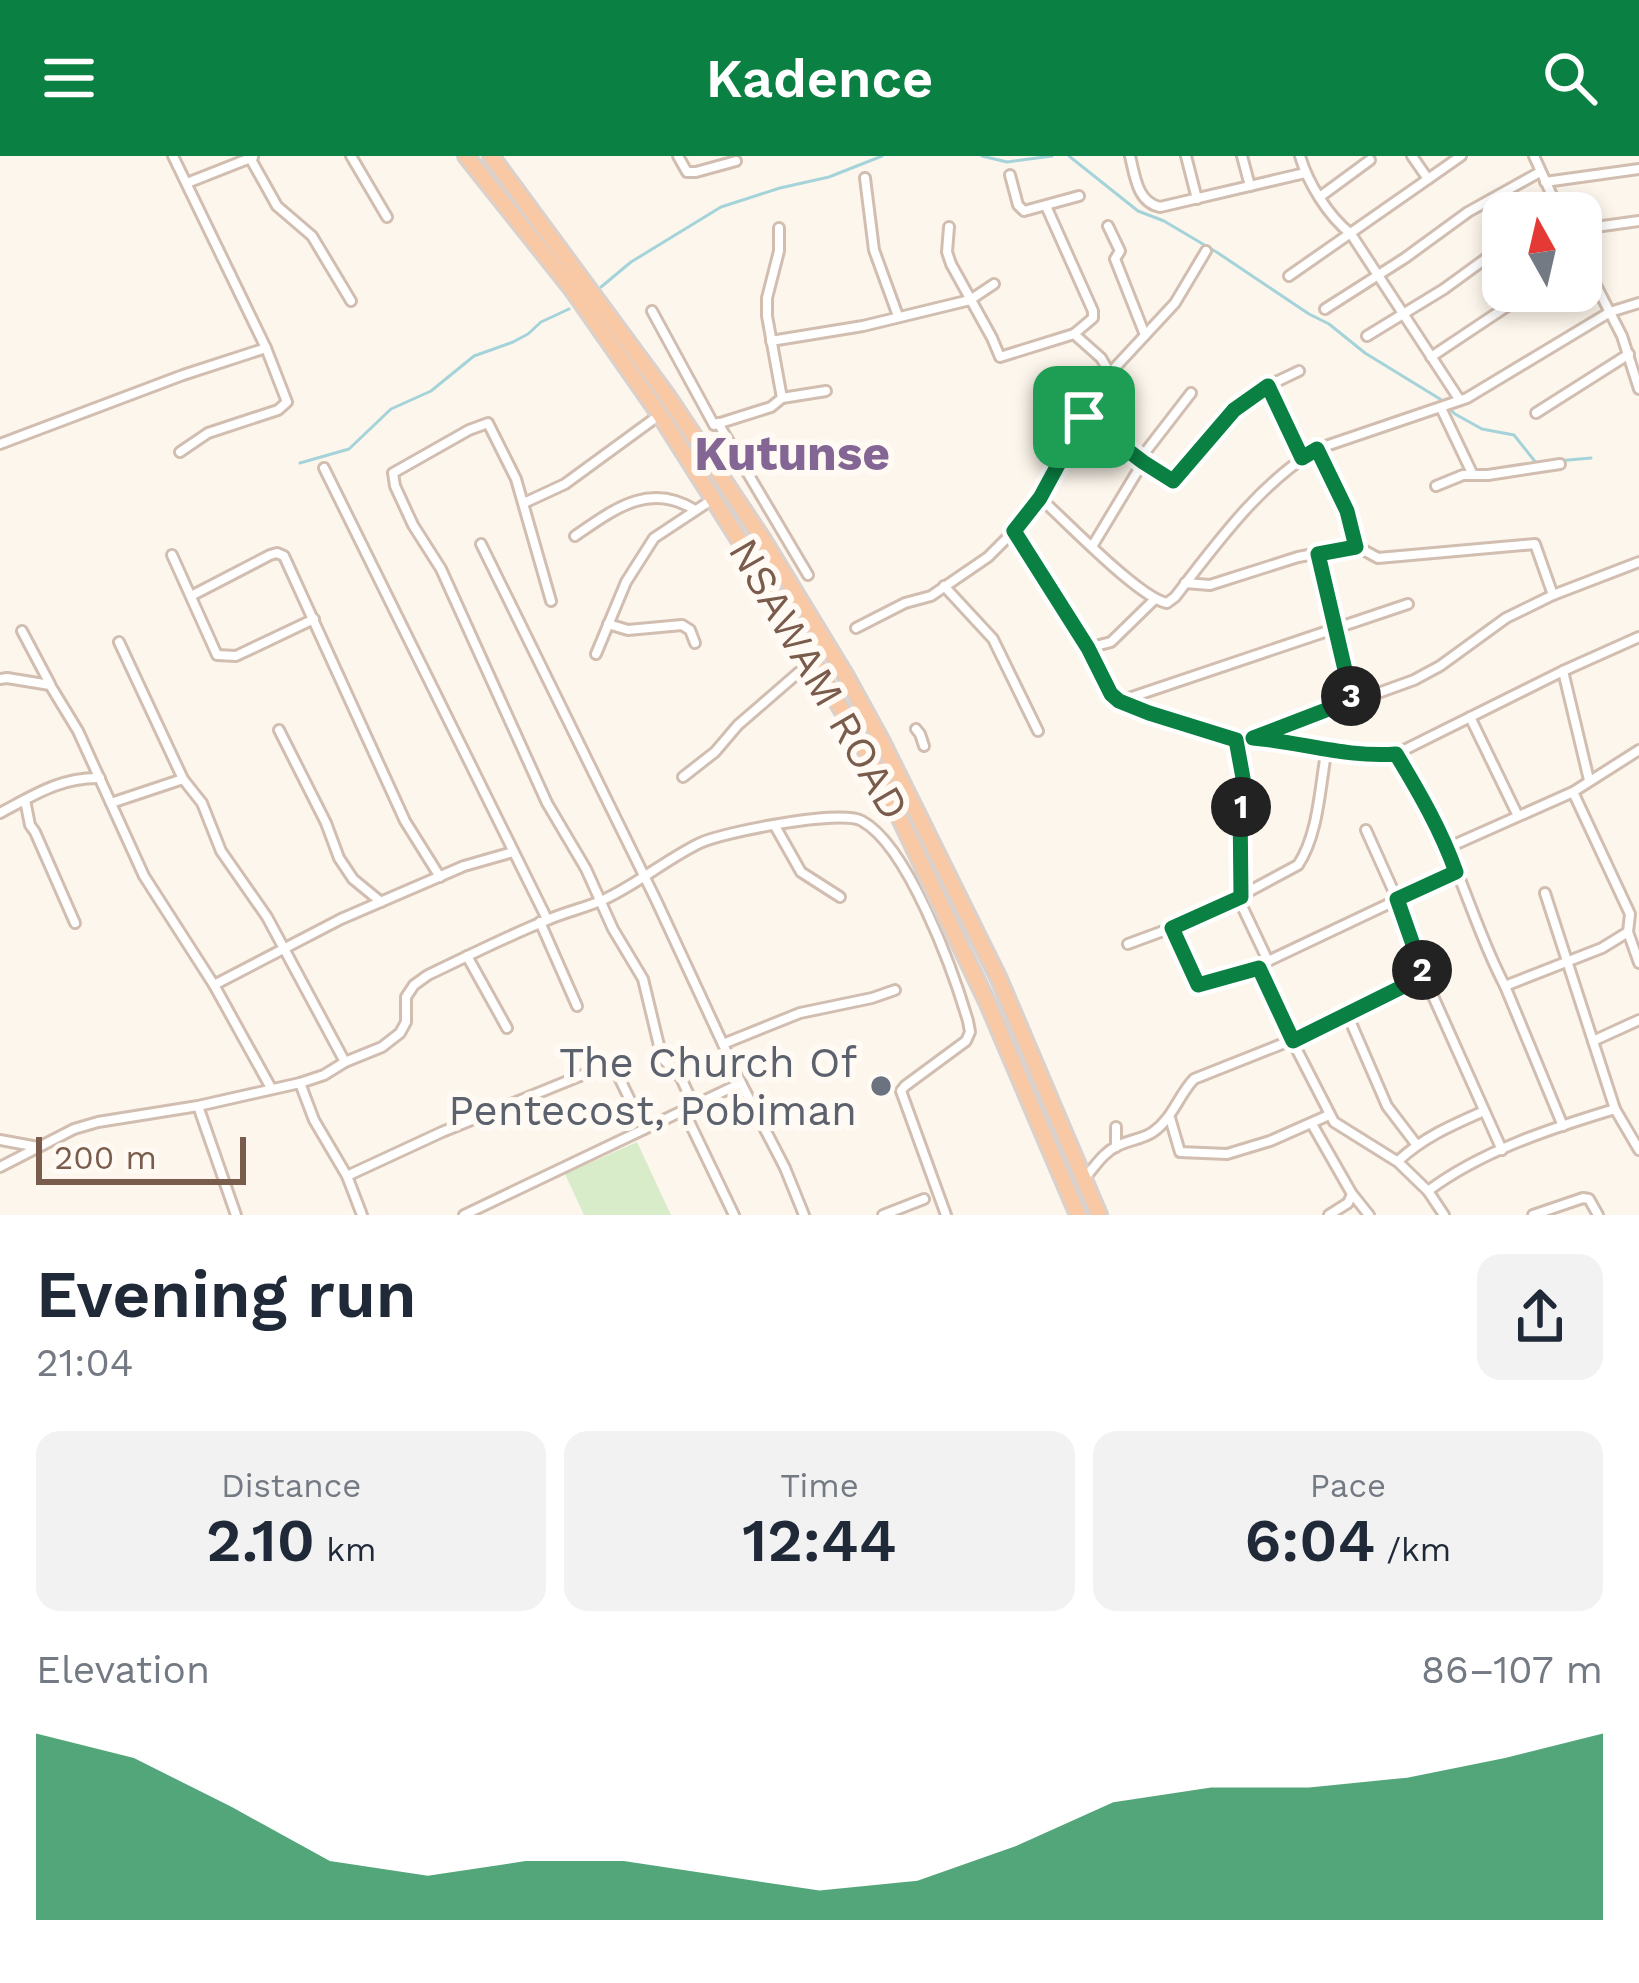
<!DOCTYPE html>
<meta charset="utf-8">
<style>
:root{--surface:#fff;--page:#f2f2f3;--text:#1f2937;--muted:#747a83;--accent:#0b8043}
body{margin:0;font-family:"Work Sans",sans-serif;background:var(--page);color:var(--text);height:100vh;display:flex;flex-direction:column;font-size:45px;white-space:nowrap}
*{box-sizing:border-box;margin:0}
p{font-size:39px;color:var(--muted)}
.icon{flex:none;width:66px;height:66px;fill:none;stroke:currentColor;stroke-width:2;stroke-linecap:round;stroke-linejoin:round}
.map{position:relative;height:1059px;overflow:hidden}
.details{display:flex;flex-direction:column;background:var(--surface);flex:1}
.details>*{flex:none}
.needle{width:78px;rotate:352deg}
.controls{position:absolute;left:1482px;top:36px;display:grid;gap:24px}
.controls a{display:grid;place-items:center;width:120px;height:120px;border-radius:24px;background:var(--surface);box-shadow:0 6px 18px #0003;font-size:60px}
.scale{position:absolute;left:36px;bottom:30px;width:210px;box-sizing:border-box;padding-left:12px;border:6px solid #7a5c4d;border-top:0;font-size:33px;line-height:42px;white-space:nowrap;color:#7a5c4d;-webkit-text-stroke:9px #fffaf3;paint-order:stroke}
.pin{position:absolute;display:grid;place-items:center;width:102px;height:102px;color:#fff;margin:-51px;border-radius:24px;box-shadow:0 6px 18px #0006}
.km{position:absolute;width:60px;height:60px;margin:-30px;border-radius:50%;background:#222;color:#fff;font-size:33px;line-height:60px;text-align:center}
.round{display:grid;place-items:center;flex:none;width:126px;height:126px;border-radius:24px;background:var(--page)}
.overview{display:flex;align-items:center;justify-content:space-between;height:204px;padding:0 36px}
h1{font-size:66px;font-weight:600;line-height:90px}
.metrics{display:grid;grid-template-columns:repeat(3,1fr);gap:18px;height:204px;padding:12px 36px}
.metrics div{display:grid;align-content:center;border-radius:24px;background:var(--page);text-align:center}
.metrics b{font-size:60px;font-weight:600}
.metrics small{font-size:33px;font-weight:400}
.metrics p{font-size:33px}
.chart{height:336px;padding:24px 36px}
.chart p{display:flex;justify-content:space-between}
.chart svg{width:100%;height:216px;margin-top:12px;fill:var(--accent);opacity:.7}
header{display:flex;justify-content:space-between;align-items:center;height:156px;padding:0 36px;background:var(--accent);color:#fff;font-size:54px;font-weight:600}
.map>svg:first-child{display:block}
.green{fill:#d8ecc9}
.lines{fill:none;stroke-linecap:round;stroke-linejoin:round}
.stream{stroke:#a5d3da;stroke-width:3}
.minor-casing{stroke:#d1beb0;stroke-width:14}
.trunk-casing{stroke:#dad1cd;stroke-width:20}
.minor{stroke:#fff;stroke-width:8}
.trunk{stroke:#f9c8a4;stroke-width:14}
.route-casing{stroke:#fff;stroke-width:24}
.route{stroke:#0b8043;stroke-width:15}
.worship-dot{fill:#6b7280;stroke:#fffaf3;stroke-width:4.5}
.labels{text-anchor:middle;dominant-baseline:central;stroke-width:12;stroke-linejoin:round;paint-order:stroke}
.street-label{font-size:42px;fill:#7a5c4d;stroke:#fffaf3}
.worship-label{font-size:42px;fill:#5b616d;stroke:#fffaf3;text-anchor:end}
.quarter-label{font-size:48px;font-weight:bold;fill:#846695;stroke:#fffaf3}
</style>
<header><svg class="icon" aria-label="menu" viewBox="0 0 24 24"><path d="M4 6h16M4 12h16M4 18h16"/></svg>Kadence<svg class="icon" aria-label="search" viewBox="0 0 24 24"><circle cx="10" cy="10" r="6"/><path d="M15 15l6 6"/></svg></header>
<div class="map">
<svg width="1639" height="1059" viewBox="0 0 1639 1059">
<rect width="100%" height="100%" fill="#fdf6ec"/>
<!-- green -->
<path class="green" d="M637 986 671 1059H584L565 1018Z"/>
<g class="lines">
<!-- stream -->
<g class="stream">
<path d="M982 0 1007 6 1052 0"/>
<path d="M1069 0 1138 55 1164 65 1218 97 1309 158 1329 168 1365 197 1440 243 1455 258 1482 273 1514 279 1537 308"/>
<path d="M601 131 631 106 721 51 780 32 829 21 882 0"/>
<path d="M1557 305 1591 302"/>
<path d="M300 307 349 293 391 253 431 235 474 200 513 186 528 178 541 166 569 153"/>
</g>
<!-- minor casing -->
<g class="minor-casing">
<g id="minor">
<path d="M173 0 266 192 287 246 278 254 208 277 180 296"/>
<path d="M249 0 277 50 312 80 351 145"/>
<path d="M351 0 387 61"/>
<path d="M678 0 687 16H696L736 5"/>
<path d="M1130 0C1135 20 1137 46 1160 51L1305 17"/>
<path d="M1186 0 1197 43"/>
<path d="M1242 0 1250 30"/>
<path d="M1300 0C1308 27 1328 60 1351 78L1459 243"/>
<path d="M1412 0 1428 23"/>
<path d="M1534 0 1560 57"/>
<path d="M1010 19 1018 49 1024 55 1079 40"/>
<path d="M865 22 874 94 898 160"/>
<path d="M1545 26 1639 13"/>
<path d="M187 27 253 1"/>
<path d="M1321 40 1370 4"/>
<path d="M1108 70 1120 95 1115 103 1145 179"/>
<path d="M949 71 947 96 951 108 992 182 1000 201 1074 178 1093 162V155L1046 50"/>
<path d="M1581 73 1639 65"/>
<path d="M1581 100 1622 180 1639 233"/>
<path d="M1289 120 1461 0"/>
<path d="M1325 153 1405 102 1468 56 1540 16"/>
<path d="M652 155 714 269 771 251 782 242 767 160V142L779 95V72"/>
<path d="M1074 178 1101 202 1110 217"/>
<path d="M1367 180 1444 133 1503 90"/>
<path d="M771 185 863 170 970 144 994 128"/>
<path d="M1431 201 1530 135"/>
<path d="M1268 230 1302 302"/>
<path d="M782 242 826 235"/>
<path d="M1441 252 1472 317"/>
<path d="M1536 257 1629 198"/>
<path d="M1085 261 1143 306 1173 325 1234 253 1259 234 1299 215"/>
<path d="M718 267 808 419"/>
<path d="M0 288 183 219 266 192"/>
<path d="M1317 293 1347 355 1356 390"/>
<path d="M1140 303 1191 237"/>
<path d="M324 312 547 763"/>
<path d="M1436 330 1463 319H1488L1560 308"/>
<path d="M1040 342C1066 365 1139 442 1167 447L1175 441C1217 387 1258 329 1317 293L1467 242 1610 156 1639 147"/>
<path d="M524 347 565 328 658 260"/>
<path d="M1014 375 1088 492 1111 538 1119 545 1149 557 1236 584 1254 582 1291 585 1370 600 1396 598 1563 515 1639 481"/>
<path d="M575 380C613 354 649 325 695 354"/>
<path d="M481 388 656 744 741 927"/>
<path d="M1093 389 1143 306"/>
<path d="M1318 397 1352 544"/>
<path d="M172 399 217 499 236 500 314 463"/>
<path d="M1185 427 1210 429 1298 401 1356 390 1378 402 1535 388 1553 439"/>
<path d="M944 430 993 483 1038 575"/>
<path d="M191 440 270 399 277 397 284 400 405 665 440 721"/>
<path d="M551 445 516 323 488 267 469 274 393 317 395 330 413 369 441 413 547 647 586 713 613 773 643 823 662 902 681 922 694 950"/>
<path d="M608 468 628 474 682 469 690 474 695 487"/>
<path d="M856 472 905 447 931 440 988 401 1014 375 1040 342 1110 217 1175 147 1206 95"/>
<path d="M22 475 50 528"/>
<path d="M119 486 183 623 202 647 221 695 267 761 345 906"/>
<path d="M1088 492 1111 486 1154 444"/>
<path d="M596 498 626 426 654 382 713 343"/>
<path d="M1563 515 1589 624"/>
<path d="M0 523 7 522 50 529 78 575 144 720 214 829 271 932"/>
<path d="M1120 545 1408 448"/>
<path d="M1470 561 1518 660"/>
<path d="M916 573 920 578 924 590"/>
<path d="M279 574 326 667 339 702 353 723 381 746"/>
<path d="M1260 580 1414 524 1440 510 1506 462 1553 439 1639 406"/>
<path d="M1236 584 1243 622 1241 646V748L1268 805"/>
<path d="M1396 598C1414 628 1432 658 1446 690 1467 736 1481 785 1505 830"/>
<path d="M683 621 715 596 738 569 798 517 813 508"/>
<path d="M1573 636 1630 758 1628 776 1639 807"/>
<path d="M25 644 30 669 35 676 75 767"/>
<path d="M111 647 183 623"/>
<path d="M0 657C34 639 61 621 100 622"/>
<path d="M775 670 801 716 840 741"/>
<path d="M1366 674 1397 743 1424 820 1502 994"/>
<path d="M1447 692 1573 636 1639 594"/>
<path d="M1545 737 1615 953 1639 994"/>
<path d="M540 766 577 850"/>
<path d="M1172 772 1195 824 1202 829 1259 812 1268 805 1456 716"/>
<path d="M1128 788 1201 761 1298 709C1319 678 1320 628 1327 592"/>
<path d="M467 800 507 872"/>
<path d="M1259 812 1280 861 1334 966 1398 1006 1428 1035 1444 1059"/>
<path d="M214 829 341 763 464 710 513 696"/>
<path d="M1348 860 1387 950 1416 988"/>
<path d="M1593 885 1639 864"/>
<path d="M723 888 800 857 872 842 895 834"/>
<path d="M300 927 314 964 347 1020 362 1059"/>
<path d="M198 950 236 1059"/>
<path d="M684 955 734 1059"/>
<path d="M1170 962 1180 996 1227 998 1270 985 1329 959"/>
<path d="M1312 968 1352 1038 1348 1047 1329 1059"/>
<path d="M1563 970 1505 830 1602 792 1628 776"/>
<path d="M0 984 38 991"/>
<path d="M1116 991V971"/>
<path d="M1398 1005C1424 981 1452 969 1484 955"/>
<path d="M0 1011 74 973 98 966 198 950 300 927 324 919 345 906 382 891 400 877 406 866V841L414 829 428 819C466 801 505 781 545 765 564 756 586 752 605 743 639 727 667 703 700 687 724 676 841 653 862 665 908 690 953 814 968 865L970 876 966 885 905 930 901 935 946 1059"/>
<path d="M1089 1017C1098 1006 1105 996 1117 990 1129 984 1143 983 1153 976 1173 962 1178 940 1194 923L1325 871 1424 820"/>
<path d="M347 1020 442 976 607 909 615 913 644 973"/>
<path d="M1428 1035C1481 995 1552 972 1615 953"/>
<path d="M1353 1039 1369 1059"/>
<path d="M464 1059 741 927 785 1012 804 1059"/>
<path d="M883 1059 924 1043"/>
<path d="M1533 1059 1583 1042 1589 1043 1598 1059"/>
</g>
</g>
<!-- trunk casing -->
<g class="trunk-casing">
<g id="trunk">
<path d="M466 0 572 133 660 259 784 455 877 614 988 848 1078 1059"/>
<path d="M491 0 668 241 762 382 847 522 881 584 999 823 1099 1059"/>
</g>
</g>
<!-- minor -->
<use href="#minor" class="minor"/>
<!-- trunk -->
<use href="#trunk" class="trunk"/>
</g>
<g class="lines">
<!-- route casing -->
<g class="route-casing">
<path id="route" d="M1268 230 1302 302 1317 293 1347 355 1356 391 1318 398 1352 544 1253 582C1301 586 1348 602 1396 598 1419 636 1441 674 1456 716L1397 743 1424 820 1293 885 1259 812 1198 829 1172 772 1241 741 1240 646 1243 622 1236 584 1149 557 1119 545 1111 538 1088 492 1014 375 1040 342 1084 261 1143 306 1173 325 1234 254Z"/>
</g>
<!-- route -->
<use href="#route" class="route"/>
</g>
<!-- markers -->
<circle class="worship-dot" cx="881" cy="930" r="12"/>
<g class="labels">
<!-- street labels -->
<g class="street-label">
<text transform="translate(819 523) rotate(60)">NSAWAM ROAD</text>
</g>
<!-- worship labels -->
<g class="worship-label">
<text x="857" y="906">The Church Of<tspan x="857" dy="48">Pentecost, Pobiman</tspan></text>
</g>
<!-- quarter labels -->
<g class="quarter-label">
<text x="792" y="297">Kutunse</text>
</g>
</g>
</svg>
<div class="controls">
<a><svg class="needle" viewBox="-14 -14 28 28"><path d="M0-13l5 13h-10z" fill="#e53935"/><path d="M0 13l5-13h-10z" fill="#747a83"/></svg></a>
</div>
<div class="scale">200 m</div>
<div class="pin" style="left:1084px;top:261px;background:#1e9e55"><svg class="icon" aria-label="arrive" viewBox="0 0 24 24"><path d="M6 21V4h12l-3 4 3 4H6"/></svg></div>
<b class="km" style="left:1241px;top:651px">1</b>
<b class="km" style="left:1422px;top:814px">2</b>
<b class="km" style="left:1351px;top:540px">3</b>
</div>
<section class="details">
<div class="overview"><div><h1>Evening run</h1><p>21:04</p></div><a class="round"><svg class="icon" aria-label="share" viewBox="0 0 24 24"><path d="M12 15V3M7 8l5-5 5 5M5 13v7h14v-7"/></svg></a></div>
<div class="metrics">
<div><p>Distance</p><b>2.10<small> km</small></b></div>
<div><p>Time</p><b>12:44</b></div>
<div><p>Pace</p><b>6:04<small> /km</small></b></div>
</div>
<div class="chart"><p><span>Elevation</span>86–107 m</p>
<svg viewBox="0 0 160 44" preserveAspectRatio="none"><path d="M0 44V6L10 11L20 21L30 32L40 35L50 32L60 32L70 35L80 38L90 36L100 29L110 20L120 17L130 17L140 15L150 11L160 6V44z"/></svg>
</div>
</section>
